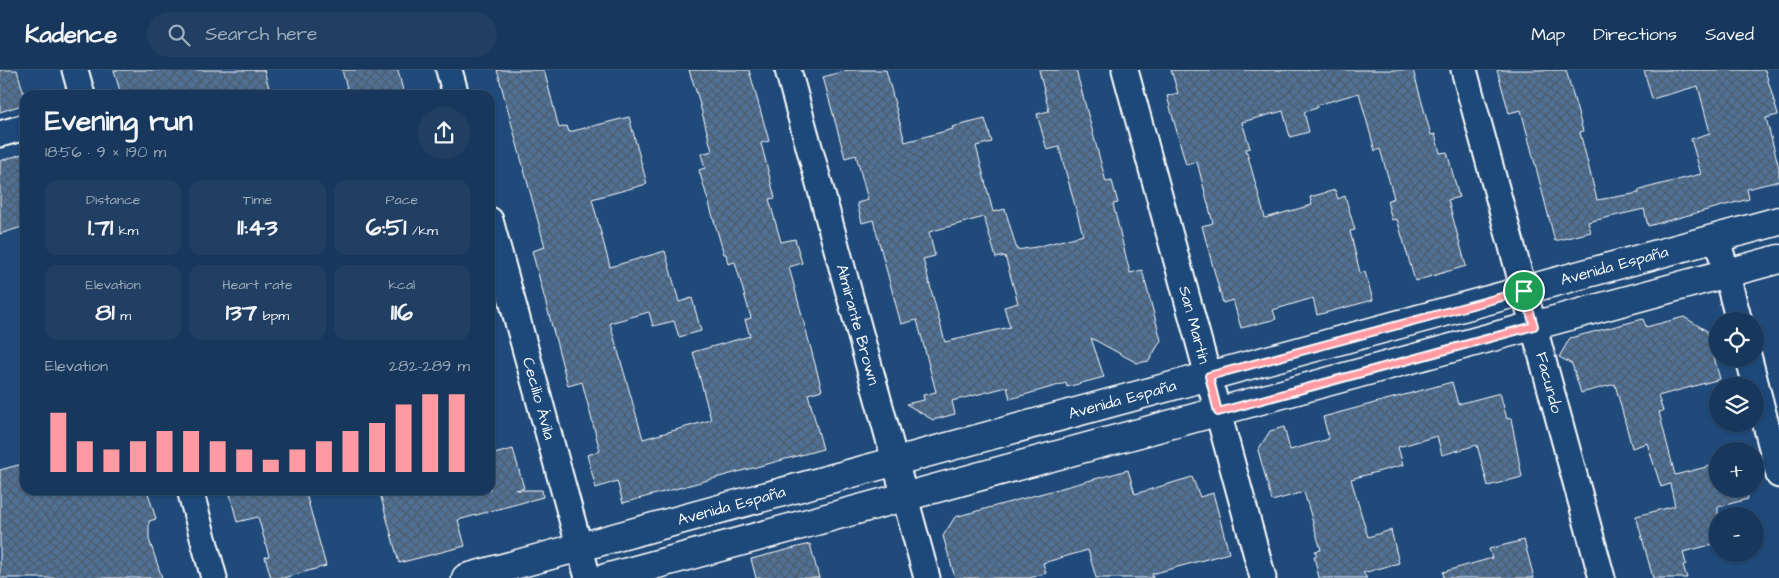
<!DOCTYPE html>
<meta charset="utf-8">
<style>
:root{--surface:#17385c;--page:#203f62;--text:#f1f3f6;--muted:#9eacbb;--line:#365272;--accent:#ff9aa2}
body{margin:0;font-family:"Architects Daughter",sans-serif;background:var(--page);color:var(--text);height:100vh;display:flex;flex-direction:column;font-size:19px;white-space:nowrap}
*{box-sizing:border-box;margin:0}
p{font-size:16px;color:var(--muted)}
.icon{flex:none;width:28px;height:28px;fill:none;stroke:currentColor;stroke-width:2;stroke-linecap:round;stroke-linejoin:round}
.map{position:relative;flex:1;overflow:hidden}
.panel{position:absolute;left:20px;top:20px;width:475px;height:405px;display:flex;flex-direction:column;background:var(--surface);border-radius:15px;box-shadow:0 1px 4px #0004,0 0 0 1px var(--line)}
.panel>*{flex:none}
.controls{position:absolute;left:1709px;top:242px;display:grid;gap:10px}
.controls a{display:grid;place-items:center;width:55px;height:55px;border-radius:50%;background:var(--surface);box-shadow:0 1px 4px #0004,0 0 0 1px var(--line);font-size:25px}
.pin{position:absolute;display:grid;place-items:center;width:42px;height:42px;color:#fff;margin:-21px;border:2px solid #fff;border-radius:50%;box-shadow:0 1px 5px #0007}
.round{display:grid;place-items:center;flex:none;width:52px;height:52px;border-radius:26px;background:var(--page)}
.head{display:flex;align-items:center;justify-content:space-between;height:85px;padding:0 25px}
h1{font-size:28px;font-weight:700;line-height:38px}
.figures{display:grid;grid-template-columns:repeat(3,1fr);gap:8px;height:85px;padding:5px 25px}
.figures div{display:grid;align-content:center;border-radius:12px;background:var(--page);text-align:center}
.figures b{font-size:25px;font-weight:700}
.figures small{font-size:14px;font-weight:400}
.figures p{font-size:14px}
.chart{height:140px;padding:10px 25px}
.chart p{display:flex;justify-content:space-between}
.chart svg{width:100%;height:90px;margin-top:5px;stroke:var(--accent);stroke-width:6}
header{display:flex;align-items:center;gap:30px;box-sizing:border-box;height:70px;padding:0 25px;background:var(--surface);border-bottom:1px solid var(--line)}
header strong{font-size:24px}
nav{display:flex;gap:28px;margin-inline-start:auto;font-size:18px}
.search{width:350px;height:45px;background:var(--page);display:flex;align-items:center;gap:12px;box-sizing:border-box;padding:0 18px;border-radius:28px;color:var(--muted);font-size:19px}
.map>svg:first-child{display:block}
.building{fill:url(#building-cross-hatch);stroke:#fff;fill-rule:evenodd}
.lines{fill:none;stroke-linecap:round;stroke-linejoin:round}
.minor-casing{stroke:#fff;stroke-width:29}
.major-casing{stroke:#fff;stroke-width:31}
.minor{stroke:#1f4a7a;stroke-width:25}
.major{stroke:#1f4a7a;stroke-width:28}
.route-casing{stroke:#fff;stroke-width:10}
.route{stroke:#ff9aa2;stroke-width:6}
.labels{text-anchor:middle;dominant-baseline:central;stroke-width:5;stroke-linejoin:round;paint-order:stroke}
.street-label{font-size:16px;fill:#fff;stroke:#1f4a7a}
</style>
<header>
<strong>Kadence</strong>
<div class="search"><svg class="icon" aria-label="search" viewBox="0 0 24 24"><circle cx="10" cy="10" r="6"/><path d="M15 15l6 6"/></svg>Search here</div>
<nav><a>Map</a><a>Directions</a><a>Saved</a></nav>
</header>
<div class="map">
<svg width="1779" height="508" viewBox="0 0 1779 508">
<defs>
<pattern id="building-cross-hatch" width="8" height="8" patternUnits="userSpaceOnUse" patternTransform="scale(1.25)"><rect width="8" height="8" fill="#507197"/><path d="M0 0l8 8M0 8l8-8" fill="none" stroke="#4e5b6a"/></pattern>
</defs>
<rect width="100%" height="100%" fill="#1f4a7a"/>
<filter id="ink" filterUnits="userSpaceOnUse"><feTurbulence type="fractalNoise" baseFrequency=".02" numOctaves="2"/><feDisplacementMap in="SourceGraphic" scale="10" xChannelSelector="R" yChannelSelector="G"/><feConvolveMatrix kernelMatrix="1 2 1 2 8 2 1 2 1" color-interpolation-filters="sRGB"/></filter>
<g filter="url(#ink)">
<!-- building -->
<g class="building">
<path d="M0 0H17L25 28V34L0 42Z"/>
<path d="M114 0H264L271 25H121Z"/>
<path d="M342 0H398L404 25H349Z"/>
<path d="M497 0H544L559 58 567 56 569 62 629 47 647 114 592 129 610 197 665 181 679 232 692 228 701 261 679 267 674 251 653 256 649 242 610 253 643 369 711 350 693 282 750 266 745 250 751 248 735 192 728 194 726 184H724L699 100 705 98 701 84 712 81 698 27 689 0H749L769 71 761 73 775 128 769 129 781 172 795 169 802 193 789 197 822 320 808 324 823 379 623 433 617 411 596 418 587 385 600 381 582 312 568 316 532 181 545 177Z"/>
<path d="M848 0H886L905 72 953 59 952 57 985 49 992 72 976 76 993 142 1005 139 1017 180 1036 177 1083 165 1059 77 1047 80 1037 44 1049 41 1039 0H1076L1106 112 1112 111 1118 133 1113 134 1130 203 1142 200 1161 270 1149 291 1137 293 1091 268 1104 307 1067 317 1066 313 1010 329 1007 317 952 331 955 344 933 350 906 334 924 330 923 325 936 322 917 250 901 254 873 150 862 153 857 133 868 130 856 85 845 88 823 7ZM984 147 996 188 1005 186 1018 233 1004 237 1010 257 945 272 923 189 935 186 929 162Z"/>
<path d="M1171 0H1413L1431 65 1435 64 1440 83 1447 82 1459 127 1448 130 1466 196 1415 211 1397 149 1392 150 1387 131 1394 128 1380 79 1375 81 1359 23 1317 35V38L1304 42 1309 62 1290 67 1283 41 1242 52 1250 78 1246 79 1265 148 1312 135 1310 127 1335 120 1338 129 1345 126 1355 160 1350 161 1360 203 1365 202 1373 230 1317 245 1313 228 1273 240 1276 249 1241 258 1233 230 1223 233 1213 197 1202 156 1213 153 1197 92 1186 95 1167 26 1178 23Z"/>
<path d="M1497 0H1566L1583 61 1580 62 1597 130 1639 123 1638 121 1646 118 1701 104 1691 69 1710 63 1698 16 1652 29 1644 0H1765L1778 45 1766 48 1779 98V111L1747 119 1749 129 1726 135 1648 156 1644 139 1588 152 1591 162 1555 171 1521 40 1509 43Z"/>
<path d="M25 83V156L0 164V91Z"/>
<path d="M1684 247 1707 261 1720 309 1658 326 1663 341 1659 342 1675 405 1718 394V419H1746L1748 429 1718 437V473L1683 482 1686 494 1683 495 1687 508H1653L1636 446 1675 436 1670 414 1661 417 1647 373 1632 378 1615 314 1581 323 1572 294 1559 287 1570 268 1643 249 1646 257Z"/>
<path d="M1452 312 1458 334 1500 323 1507 349 1511 348 1522 407 1488 416 1477 375 1442 385 1437 366 1398 377 1403 395 1351 409 1368 467 1391 460 1399 493 1363 503 1367 508H1319L1314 486H1317L1315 481 1321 480 1304 422 1272 431 1258 380 1270 361 1284 357 1290 380 1329 369 1323 347Z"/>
<path d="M513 379 524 418 516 420H542L543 427 458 450 465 476 399 493 379 420H490V385Z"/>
<path d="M22 394 25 404V420H147L156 449 149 451V469L162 508H0V400Z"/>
<path d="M1128 400 1135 424 1192 407 1200 427 1213 423 1229 483 1152 504 1153 508H1096L1088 480 1043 493 1046 503 1030 508H955L943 466 955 447Z"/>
<path d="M229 420H305L326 496 283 508H271L265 487 269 486 258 447 237 452Z"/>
<path d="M1524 470 1534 508H1444L1443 502 1492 488 1489 479Z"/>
<path d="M810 474 819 508H756L751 489Z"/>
</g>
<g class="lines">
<!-- minor casing -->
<g class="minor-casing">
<g id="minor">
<path d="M75 0 82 25"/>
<path d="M449 0 456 25"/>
<path id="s1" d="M788 0 927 508"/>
<path id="s2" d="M1125 0 1263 508"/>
<path id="s3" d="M1464 0 1602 508"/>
<path d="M0 64 25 57"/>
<path id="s4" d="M490 150 588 508"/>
<path d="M1717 168 1739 251"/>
<path d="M1749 289 1779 405"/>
<path d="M190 420 214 508"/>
</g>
</g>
<!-- major casing -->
<g class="major-casing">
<g id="major">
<path id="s5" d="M466 508 1779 151"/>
<path d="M606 508 1779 189"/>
</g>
</g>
<!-- minor -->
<use href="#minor" class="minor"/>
<!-- major -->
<use href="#major" class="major"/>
</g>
</g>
<g class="lines" filter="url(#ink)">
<!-- route casing -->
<g class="route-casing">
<path id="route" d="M1524 221 1534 256 1218 342 1209 306Z"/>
</g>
<!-- route -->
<use href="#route" class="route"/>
</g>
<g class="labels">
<!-- street labels -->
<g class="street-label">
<text stroke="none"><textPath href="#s5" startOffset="1190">Avenida España</textPath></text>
<text stroke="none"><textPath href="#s1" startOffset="264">Almirante Brown</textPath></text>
<text stroke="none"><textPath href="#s2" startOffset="264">San Martín</textPath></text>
<text stroke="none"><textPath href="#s3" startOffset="324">Facundo</textPath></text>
<text stroke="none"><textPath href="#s4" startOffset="185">Cecilio Ávila</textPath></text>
<text stroke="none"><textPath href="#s5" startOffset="680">Avenida España</textPath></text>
<text stroke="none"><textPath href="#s5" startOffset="275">Avenida España</textPath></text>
</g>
</g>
</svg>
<div class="controls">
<a><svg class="icon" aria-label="locate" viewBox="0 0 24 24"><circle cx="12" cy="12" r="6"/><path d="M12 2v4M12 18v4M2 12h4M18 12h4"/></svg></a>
<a><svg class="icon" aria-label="layers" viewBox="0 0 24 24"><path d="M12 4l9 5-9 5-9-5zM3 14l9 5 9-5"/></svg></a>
<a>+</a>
<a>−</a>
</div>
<div class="pin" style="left:1524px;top:221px;background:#1e9e55"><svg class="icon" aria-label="arrive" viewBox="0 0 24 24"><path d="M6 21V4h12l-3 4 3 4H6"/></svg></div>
<section class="panel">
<div class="head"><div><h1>Evening run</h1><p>18:56 · 9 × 190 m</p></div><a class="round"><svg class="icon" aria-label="share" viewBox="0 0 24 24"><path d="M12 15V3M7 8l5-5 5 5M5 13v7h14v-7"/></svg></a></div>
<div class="figures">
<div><p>Distance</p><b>1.71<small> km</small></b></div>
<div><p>Time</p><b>11:43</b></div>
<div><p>Pace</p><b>6:51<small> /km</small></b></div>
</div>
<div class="figures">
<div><p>Elevation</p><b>81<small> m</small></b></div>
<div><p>Heart rate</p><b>137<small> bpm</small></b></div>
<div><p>kcal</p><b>116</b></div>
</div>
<div class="chart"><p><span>Elevation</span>282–289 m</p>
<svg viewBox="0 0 160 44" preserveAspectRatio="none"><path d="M5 44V15M15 44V29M25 44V33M35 44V29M45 44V24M55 44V24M65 44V29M75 44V33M85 44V38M95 44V33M105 44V29M115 44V24M125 44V20M135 44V11M145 44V6M155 44V6"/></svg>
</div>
</section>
</div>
